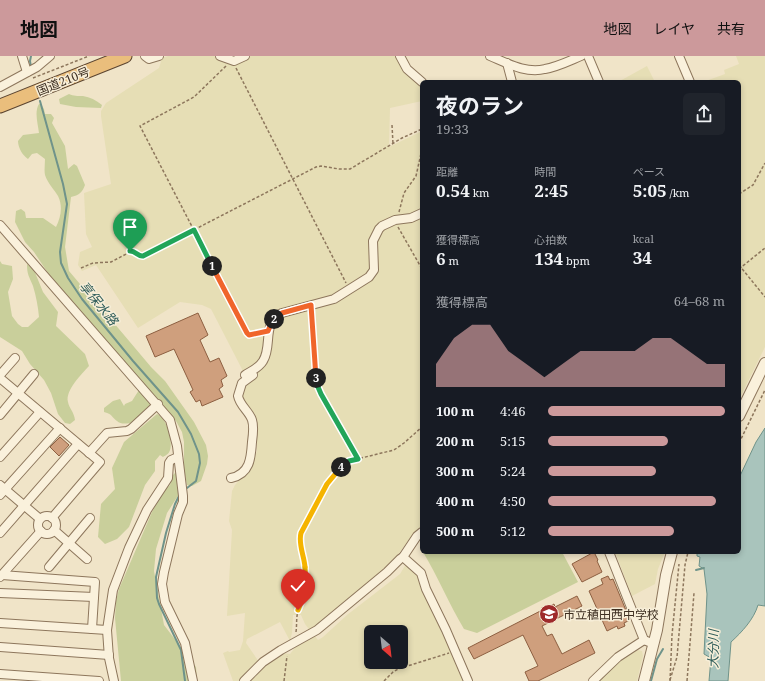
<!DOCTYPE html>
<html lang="ja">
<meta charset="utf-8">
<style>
:root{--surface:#171b24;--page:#20242c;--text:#f1f3f6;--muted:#9ea1a6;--accent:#cc999b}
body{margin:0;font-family:"Noto Serif","Noto Sans JP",serif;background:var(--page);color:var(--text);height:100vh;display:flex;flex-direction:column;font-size:15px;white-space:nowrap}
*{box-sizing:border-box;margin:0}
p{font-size:13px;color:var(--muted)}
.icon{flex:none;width:22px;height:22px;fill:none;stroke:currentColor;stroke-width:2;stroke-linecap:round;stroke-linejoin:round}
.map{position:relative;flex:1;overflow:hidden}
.details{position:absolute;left:420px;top:24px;width:321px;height:474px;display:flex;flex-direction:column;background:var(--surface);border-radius:6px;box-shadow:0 2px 6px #0003}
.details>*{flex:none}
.needle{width:26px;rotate:152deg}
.controls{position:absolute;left:364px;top:569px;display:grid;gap:8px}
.controls a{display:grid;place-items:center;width:44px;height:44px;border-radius:6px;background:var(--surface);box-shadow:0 2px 6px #0003;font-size:20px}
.pin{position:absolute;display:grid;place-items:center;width:34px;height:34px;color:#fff;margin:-41px -17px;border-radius:50% 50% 50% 0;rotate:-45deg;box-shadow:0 0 4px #0007}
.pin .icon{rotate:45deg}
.km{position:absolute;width:20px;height:20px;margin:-10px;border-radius:50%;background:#222;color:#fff;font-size:11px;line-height:20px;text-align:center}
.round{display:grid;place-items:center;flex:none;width:42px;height:42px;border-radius:6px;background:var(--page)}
.headline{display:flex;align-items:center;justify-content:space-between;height:68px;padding:0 16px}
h1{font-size:22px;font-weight:700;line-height:30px}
.figures{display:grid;grid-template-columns:repeat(3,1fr);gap:6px;height:68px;padding:4px 16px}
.figures div{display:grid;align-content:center}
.figures b{font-size:17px;font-weight:700}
.figures small{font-size:11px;font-weight:400}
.figures p{font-size:11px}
.chart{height:112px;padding:8px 16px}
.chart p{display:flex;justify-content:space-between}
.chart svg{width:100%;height:72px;margin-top:4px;fill:var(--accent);opacity:.7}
ul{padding:0 16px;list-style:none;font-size:13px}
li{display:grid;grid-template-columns:64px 48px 1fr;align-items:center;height:30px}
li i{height:10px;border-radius:5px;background:var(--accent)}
header{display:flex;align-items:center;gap:24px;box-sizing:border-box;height:56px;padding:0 20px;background:var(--accent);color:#111}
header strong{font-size:19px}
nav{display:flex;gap:22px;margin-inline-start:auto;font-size:14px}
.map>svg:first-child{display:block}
.farmland{fill:#e6deb5;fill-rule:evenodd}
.green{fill:#c9cf9b}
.water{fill:#a9c4bc;stroke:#6f938a}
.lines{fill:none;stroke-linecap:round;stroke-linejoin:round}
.stream{stroke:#6f938a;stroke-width:2}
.building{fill:#cf9f7d;stroke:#8d5f41}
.minor-casing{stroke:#8d765c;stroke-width:10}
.tertiary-casing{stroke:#8d765c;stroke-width:12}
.trunk-casing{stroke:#5b4430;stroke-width:15}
.path{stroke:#8d765c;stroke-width:1.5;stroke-dasharray:3 2;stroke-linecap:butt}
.minor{stroke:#faf1dc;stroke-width:8}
.tertiary{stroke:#faf1dc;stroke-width:10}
.trunk{stroke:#eabe7c;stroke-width:13}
.split-1-casing{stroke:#fff;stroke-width:8}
.split-2-casing{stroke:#fff;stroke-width:8}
.split-3-casing{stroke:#fff;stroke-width:8}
.split-4-casing{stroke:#fff;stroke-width:8}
.split-5-casing{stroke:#fff;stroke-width:8}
.split-6-casing{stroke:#fff;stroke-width:8}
.split-1{stroke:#22a559;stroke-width:5}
.split-2{stroke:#f0652b;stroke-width:5}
.split-3{stroke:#f0652b;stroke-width:5}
.split-4{stroke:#22a559;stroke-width:5}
.split-5{stroke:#f5b400;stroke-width:5}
.split-6{stroke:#f5b400;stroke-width:5}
.labels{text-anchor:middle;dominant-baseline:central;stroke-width:3;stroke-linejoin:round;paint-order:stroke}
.street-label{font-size:12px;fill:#3d2e20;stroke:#f7eed8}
.poi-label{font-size:12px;fill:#3d2e20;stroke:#f7eed8;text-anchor:start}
.water-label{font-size:13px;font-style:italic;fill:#2f5d5a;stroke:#f7eed8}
</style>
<header>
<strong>地図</strong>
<nav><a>地図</a><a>レイヤ</a><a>共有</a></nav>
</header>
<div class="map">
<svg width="765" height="625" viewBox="0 0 765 625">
<rect width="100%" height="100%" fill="#f0e4c8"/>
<!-- farmland -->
<g class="farmland">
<path d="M168 0H214L232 9 237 5 250 0H398L422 28V45L390 52 389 91 422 75V470L410 482 395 503 387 511 311 576 305 568 301 559H293L292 577 290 585 280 566 247 583 246 587 259 606 241 625H233L223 597 228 595 229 596 240 594 243 585 245 557 227 560 232 474 229 465 232 435 235 429 251 411 257 395 256 364 242 346 244 317 211 253 202 249 180 246 138 272 96 209 82 215 78 209 80 196 92 191 86 178 84 137 111 128 101 60V55L106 47 159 12 162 2Z"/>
<path d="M736 0H765V291L739 344V26H703L725 18 724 14 739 8Z"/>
<path d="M647 10 655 26H618Z"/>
<path d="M615 496H665L658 513 655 528 632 540Z"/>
<path d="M406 508 416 515 466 625H249L256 617 283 597 290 598 297 589 314 579 318 584 323 581 347 559 400 518ZM371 576H401V606H371Z"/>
<path d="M638 594 642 595 643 600 637 625H599L621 603Z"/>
</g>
<!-- green -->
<g class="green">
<path d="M69 38C74 40 77 40 83 40 90 41 96 44 102 49L101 52 76 51 60 48 59 43Z"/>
<path d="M39 48H41L44 53 45 58H51L54 62 52 67 65 90 68 113 74 108 77 110 85 129C82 137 79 139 71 141L65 191 69 215 85 234 93 239 108 260 151 311 165 325 194 366 206 389 208 400 207 408 201 425 192 430 187 429 184 414V386L182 376 176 365 95 272 60 235 34 196 25 186 15 166 16 155 21 153 25 156 26 162H43L56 171C61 161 63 150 58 140 54 133 48 128 45 119 44 114 45 108 45 103L37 97 32 98 28 103C22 99 18 91 18 85L23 79 39 77C38 68 34 56 39 48Z"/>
<path d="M0 205 2 208 12 210 13 223 8 236 12 260 18 268 22 271H28L39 261C38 250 36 240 33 230 29 220 27 219 27 208L34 214 43 236 58 256 56 270 85 298 89 310C82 318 65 334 68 346 69 352 74 356 75 364L70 368 65 367 58 358 51 337 44 324 30 308 22 295 0 281Z"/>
<path d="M139 334 151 346 150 351 133 367C128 367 121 369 117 365 111 361 114 359 104 356V352L113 345 120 343 124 350 125 348 132 345Z"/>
<path d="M157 358C167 362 173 385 170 394 169 398 166 399 163 401L160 399 155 405V415L145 429 129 471 117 483 105 488 98 481 101 448 115 433 112 412 124 386Z"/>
<path d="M176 416 180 423 181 435 167 457 156 493 154 515 164 569 196 611 197 625H121L115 562 116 545 119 533 152 456 162 436 170 429 173 419Z"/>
<path d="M423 496H562L578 526 477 577 464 573C449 548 438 521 423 496Z"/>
</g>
<!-- water -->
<path class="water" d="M765 372V550L758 549C754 563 742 576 731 586L728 625H709L711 602 704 598 707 538 704 513 699 510 700 501 697 500V496H739V422L756 386Z"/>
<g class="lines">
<!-- stream -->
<g class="stream">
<path d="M31 0 30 5 31 11"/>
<path d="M40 45 63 128 67 148 60 196 61 207 68 222 82 243 133 305 178 356 191 378 199 398 200 407 196 425 187 432"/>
<path d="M180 438 175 448 166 477 156 521 157 542 159 548 181 594 185 625"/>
<path d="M696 514 704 512"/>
<path d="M651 625 657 603 663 593"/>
</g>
</g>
<!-- building -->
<g class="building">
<path d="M198 257 208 279 200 284 210 306 219 302 227 320 221 324 223 330 219 333 223 341 202 350 200 344 196 346 190 336 193 334 174 293 155 301 146 280Z"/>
<path d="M60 381 69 389 59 400 50 391Z"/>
<path d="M594 496 598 504 597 505 602 516 582 526 572 508Z"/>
<path d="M608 520 610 524 613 523 630 564 624 567 625 570 618 573 617 570 607 575 589 535 603 528 601 523Z"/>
<path d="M577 540 582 550 542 570 547 580 552 578 562 598 589 584 595 597 538 625H529L525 616 538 610 523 579 474 603 468 592 554 548 555 551Z"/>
</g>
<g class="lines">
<!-- minor casing -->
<g class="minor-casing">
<g id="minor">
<path d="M22 0 27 16"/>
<path d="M145 0 149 3 159 0"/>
<path d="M220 0 234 5 245 0"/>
<path d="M400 0 407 13 422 26"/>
<path d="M490 0C507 7 526 18 545 13 557 11 569 5 581 0"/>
<path d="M588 0 599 26"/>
<path d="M679 0 690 26"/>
<path d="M507 7 512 26"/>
<path d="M0 31 37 11 50 0"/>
<path d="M0 169 170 364 177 390 183 440V446L178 458 164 516 162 528 165 546 185 587 193 625"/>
<path d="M0 319 15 302"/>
<path d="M245 319C251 315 259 312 263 305 273 289 261 268 282 257L334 243 369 221 374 214 373 185 379 173 382 170 395 164 411 162 422 157"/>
<path d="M0 322 100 406 52 462"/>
<path d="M0 359 34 318"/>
<path d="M89 397 107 377 127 375 131 373 158 348"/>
<path d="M0 401 40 356"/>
<path d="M231 422C250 418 251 402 252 386 253 379 254 370 252 364 249 355 240 350 238 340L242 327 253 319"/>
<path d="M0 429 40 463"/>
<path d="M0 439 60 372"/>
<circle cx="47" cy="469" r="9"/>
<path d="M54 474 87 503"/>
<path d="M422 476 417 480 403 501 421 517 426 533 446 574 468 625"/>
<path d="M0 477 78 388"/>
<path d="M609 496 644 584 654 588"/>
<path d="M49 511 90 462"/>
<path d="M2 519 95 526 92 573"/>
<path d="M0 521 41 475"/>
<path d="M0 537 94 541"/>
<path d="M0 567 107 574"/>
<path d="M0 591 109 599"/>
<path d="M0 618 99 625"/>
<path d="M114 625 109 602 107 574 113 534 129 492 147 454 168 422 169 407 171 404 178 401"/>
<path d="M244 625 263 606 281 594 317 574 387 516 400 503 403 501"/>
<path d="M593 625 618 601 644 584"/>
</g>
</g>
<!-- tertiary casing -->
<g class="tertiary-casing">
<g id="tertiary">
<path d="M739 360 765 307"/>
<path d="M644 625 657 574 666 519 672 496"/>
</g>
</g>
<!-- trunk casing -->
<g class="trunk-casing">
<path id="trunk" d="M0 50 125 0"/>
</g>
<!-- path -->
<g class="path">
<path d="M226 10 194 41 140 70 247 277 249 279 261 277"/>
<path d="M236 12 346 227"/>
<path d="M33 22 89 0"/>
<path d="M392 69 393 88"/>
<path d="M739 138 753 129 765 107"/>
<path d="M399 156 404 137 416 120 422 93"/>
<path d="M398 171 422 213"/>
<path d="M739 209 765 241"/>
<path d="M81 212 93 207 111 206 132 195 139 200H143L316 111 321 110 339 113H350L402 82 422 73"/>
<path d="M739 213 765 192"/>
<path d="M312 257 316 319 318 331 358 402"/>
<path d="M739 387 765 334"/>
<path d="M296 576C297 569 296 562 298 555 300 547 305 540 306 532 307 522 306 511 304 502 303 494 299 488 300 481 302 466 336 412 349 405L394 394 404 387 422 371"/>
<path d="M670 624 677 601 685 509 688 496"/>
<path d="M284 625 287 600"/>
<path d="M384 625 393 616 398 613 449 597"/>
<path d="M670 625 672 579 679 508"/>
<path d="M687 625 694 537"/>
</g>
<!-- minor -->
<use href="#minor" class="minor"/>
<!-- tertiary -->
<use href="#tertiary" class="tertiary"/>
<!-- trunk -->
<use href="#trunk" class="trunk"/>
</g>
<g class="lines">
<!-- split-1 casing -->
<g class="split-1-casing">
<path id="split-1" d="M130 195C136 195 138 201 143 200L194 174 212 210"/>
</g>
<!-- split-2 casing -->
<g class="split-2-casing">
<path id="split-2" d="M212 210 247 277 249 279 268 275 271 268 274 263"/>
</g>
<!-- split-3 casing -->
<g class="split-3-casing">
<path id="split-3" d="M274 263 282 257 311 249 316 322"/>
</g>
<!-- split-4 casing -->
<g class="split-4-casing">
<path id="split-4" d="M316 322 318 331 321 338 358 403 349 405 341 411"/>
</g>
<!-- split-5 casing -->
<g class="split-5-casing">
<path id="split-5" d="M305 511C304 499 298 488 301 477L327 428 341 411"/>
</g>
<!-- split-6 casing -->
<g class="split-6-casing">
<path id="split-6" d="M298 554 306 534 305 511"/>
</g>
<!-- split-1 -->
<use href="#split-1" class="split-1"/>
<!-- split-2 -->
<use href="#split-2" class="split-2"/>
<!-- split-3 -->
<use href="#split-3" class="split-3"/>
<!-- split-4 -->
<use href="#split-4" class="split-4"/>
<!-- split-5 -->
<use href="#split-5" class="split-5"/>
<!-- split-6 -->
<use href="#split-6" class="split-6"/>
</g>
<!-- icons -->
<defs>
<g id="school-disc" transform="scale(1)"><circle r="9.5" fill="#9e2a2b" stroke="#f7eed8"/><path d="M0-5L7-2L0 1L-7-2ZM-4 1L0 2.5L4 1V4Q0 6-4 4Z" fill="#fff"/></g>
</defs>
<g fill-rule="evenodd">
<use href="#school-disc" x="549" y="558"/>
</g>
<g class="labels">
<!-- street labels -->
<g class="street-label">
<text transform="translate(63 25) rotate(-22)">国道210号</text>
</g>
<!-- poi labels -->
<g class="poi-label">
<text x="563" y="558">市立稙田西中学校</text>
</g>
<!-- water labels -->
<g class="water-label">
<text transform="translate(99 247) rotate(51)">享保水路</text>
<text transform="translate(713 593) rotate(-89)">大分川</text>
</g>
</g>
</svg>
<div class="controls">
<a><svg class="needle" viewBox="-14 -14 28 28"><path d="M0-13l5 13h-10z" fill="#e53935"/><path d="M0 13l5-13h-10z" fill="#9ea1a6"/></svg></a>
</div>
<div class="pin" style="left:130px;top:195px;background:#1e9e55"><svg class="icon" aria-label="arrive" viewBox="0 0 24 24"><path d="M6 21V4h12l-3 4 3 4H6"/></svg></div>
<div class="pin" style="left:298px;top:554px;background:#d93025"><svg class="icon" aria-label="check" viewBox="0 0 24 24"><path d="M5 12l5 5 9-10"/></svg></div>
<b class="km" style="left:212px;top:210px">1</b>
<b class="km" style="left:274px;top:263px">2</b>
<b class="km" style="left:316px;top:322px">3</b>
<b class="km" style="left:341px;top:411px">4</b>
<section class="details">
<div class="headline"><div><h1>夜のラン</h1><p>19:33</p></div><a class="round"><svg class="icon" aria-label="share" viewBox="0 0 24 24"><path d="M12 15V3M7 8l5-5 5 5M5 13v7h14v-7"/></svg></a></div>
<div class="figures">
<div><p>距離</p><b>0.54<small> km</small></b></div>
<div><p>時間</p><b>2:45</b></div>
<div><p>ペース</p><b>5:05<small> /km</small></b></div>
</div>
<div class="figures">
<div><p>獲得標高</p><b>6<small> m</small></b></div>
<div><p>心拍数</p><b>134<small> bpm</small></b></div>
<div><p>kcal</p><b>34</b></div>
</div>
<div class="chart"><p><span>獲得標高</span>64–68 m</p>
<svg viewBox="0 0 160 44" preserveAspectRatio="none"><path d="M0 44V30L10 14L20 6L30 6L40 22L50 30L60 38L70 30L80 22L90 22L100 22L110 22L120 14L130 14L140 22L150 30L160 30V44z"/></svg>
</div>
<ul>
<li><b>100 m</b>4:46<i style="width:100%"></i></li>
<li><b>200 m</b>5:15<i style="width:68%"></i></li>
<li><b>300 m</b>5:24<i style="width:61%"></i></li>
<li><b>400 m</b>4:50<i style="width:95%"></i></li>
<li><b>500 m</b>5:12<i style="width:71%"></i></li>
</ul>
</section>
</div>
